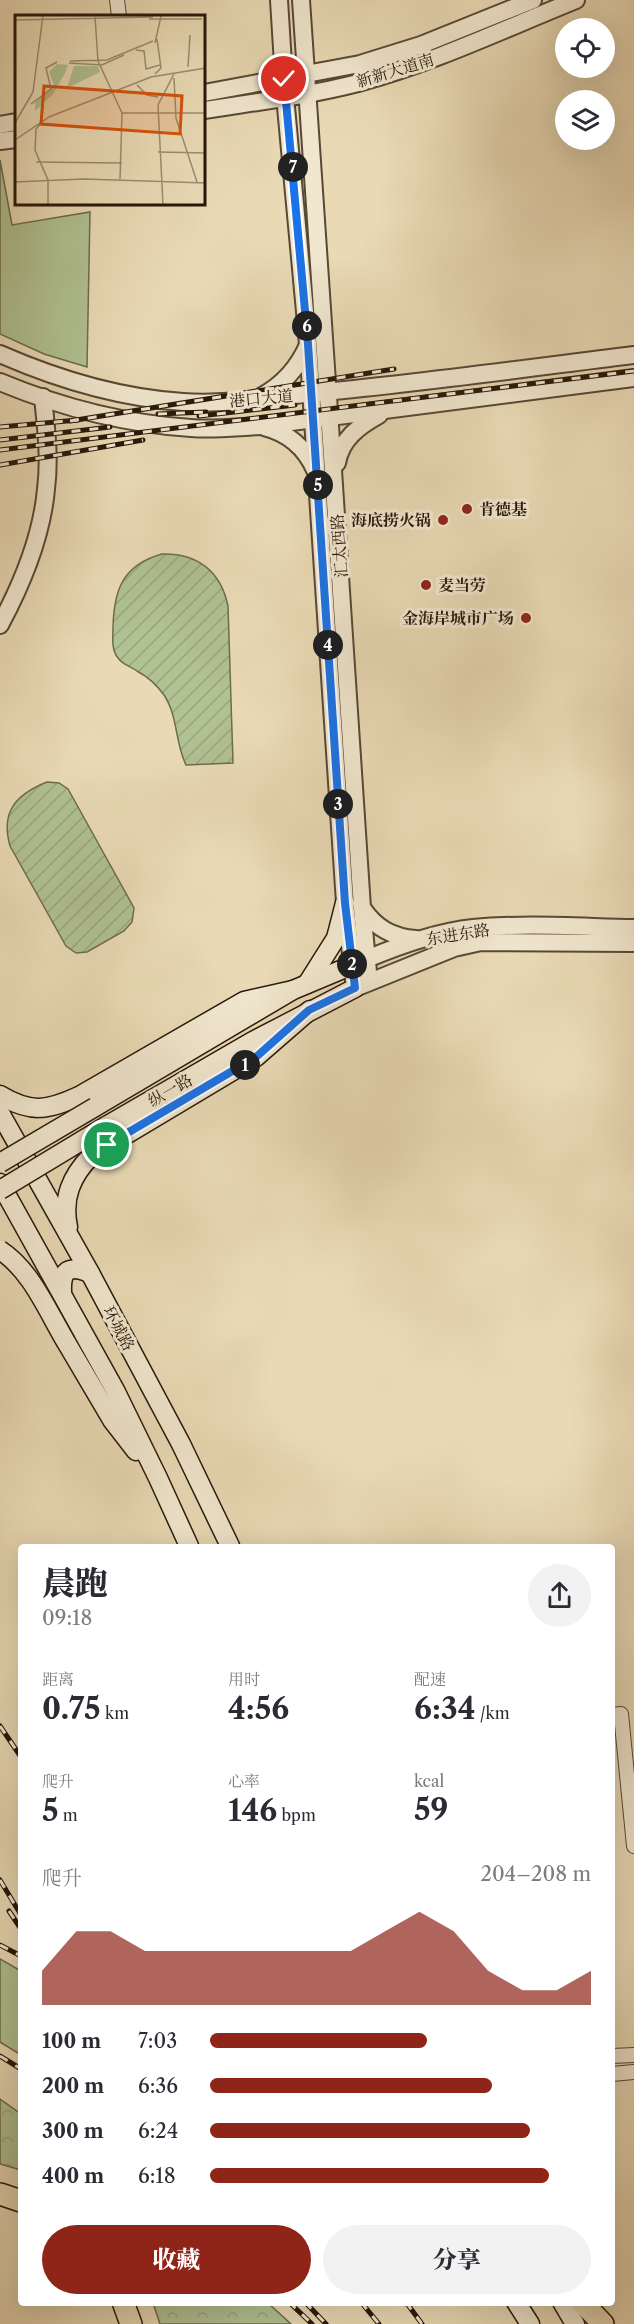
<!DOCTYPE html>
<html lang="zh">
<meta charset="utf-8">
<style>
:root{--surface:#fff;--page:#f2f2f3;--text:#2b2b33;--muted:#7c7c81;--accent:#8f2418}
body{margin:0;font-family:"Libre Caslon Text","Noto Serif SC",serif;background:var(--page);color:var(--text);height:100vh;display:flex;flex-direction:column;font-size:22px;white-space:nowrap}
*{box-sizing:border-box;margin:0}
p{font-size:20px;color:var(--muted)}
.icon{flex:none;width:33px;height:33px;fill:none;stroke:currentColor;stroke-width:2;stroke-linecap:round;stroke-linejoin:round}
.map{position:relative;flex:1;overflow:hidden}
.panel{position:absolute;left:18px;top:1544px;width:597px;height:762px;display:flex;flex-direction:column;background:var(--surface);border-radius:6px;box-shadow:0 6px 24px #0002}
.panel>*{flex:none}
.tools{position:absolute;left:555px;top:18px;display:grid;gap:12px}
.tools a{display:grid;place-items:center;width:60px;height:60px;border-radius:50%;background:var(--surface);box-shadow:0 6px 24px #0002;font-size:30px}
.pin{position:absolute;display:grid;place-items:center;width:51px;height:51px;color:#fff;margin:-26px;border:3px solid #fff;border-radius:50%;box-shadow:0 2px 6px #0007}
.km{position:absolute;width:30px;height:30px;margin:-15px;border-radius:50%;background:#222;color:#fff;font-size:16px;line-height:30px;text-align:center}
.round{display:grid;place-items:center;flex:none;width:63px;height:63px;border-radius:32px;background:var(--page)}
.headline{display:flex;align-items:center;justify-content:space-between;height:102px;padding:0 24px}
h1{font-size:33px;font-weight:800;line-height:45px}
.figures{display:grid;grid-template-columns:repeat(3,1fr);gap:9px;height:102px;padding:6px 24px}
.figures div{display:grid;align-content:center}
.figures b{font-size:30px;font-weight:800}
.figures small{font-size:16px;font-weight:400}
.figures p{font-size:16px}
.chart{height:168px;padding:12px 24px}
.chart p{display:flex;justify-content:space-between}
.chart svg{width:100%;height:108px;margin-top:6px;fill:var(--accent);opacity:.7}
.primary-button{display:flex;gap:12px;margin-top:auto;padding:12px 24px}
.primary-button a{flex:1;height:69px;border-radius:36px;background:var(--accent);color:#fff;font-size:24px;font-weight:800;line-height:69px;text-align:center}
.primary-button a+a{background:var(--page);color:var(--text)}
ul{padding:0 24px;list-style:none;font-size:20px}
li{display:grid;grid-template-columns:96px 72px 1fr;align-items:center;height:45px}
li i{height:15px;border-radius:8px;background:var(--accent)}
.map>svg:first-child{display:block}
.grass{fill:#b0c192;stroke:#6c6c4e;stroke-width:1.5}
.forest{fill:url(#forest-crowns);stroke:#6c6c4e;stroke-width:1.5}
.garden{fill:url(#garden-furrows);stroke:#6c6c4e;stroke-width:1.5}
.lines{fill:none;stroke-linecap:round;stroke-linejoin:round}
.minor-casing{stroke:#584835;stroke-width:16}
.tertiary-casing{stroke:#584835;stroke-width:20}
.secondary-casing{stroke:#27170a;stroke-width:21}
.primary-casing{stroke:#27170a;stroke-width:24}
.trunk-casing{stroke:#27170a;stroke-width:24}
.minor{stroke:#f1e7cf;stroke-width:14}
.tertiary{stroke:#f1e7cf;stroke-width:16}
.secondary{stroke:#f1e7cf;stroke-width:18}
.primary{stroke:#e9dab5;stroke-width:21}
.trunk{stroke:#e9dab5;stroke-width:21}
.rail-casing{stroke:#27170a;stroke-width:5}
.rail{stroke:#f1e7cf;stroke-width:3;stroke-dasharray:9;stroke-linecap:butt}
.secondary-bridge-casing{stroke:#27170a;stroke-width:21;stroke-linecap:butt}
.secondary-bridge{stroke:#f1e7cf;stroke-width:18}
.route-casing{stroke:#fff;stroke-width:12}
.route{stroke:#1a73e8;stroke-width:8}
.poi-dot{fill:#8f2418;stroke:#f1e7cf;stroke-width:2}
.labels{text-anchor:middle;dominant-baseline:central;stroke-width:6;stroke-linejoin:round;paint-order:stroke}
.street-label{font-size:16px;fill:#27170a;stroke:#f1e7cf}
.poi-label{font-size:16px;font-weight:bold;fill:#27170a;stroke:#f1e7cf;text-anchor:start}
.inset-road{fill:none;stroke:#9b8c71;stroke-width:1.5}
.view{fill:#d5520c;fill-opacity:0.15;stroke:#d5520c;stroke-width:3}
.inset-edge{fill:none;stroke:#27170a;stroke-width:3}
</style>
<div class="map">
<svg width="634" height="2324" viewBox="0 0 634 2324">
<defs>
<pattern id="forest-crowns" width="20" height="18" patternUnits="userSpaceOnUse" patternTransform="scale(1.5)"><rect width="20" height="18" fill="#b0c192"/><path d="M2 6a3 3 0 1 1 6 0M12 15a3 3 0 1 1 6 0" fill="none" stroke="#97a57d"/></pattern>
<pattern id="garden-furrows" width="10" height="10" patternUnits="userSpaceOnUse" patternTransform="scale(1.5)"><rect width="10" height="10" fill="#b0c192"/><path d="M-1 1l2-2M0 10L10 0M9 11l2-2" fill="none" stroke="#97a57d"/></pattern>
</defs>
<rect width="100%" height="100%" fill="#e9dab5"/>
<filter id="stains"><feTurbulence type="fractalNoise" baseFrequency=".00333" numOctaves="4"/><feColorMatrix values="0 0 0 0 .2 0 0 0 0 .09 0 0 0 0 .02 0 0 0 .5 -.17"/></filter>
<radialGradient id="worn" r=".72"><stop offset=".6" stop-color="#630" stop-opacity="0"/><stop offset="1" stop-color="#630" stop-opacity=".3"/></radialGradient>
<!-- grass -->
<g class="grass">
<path d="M0 160 12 225 90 212 87 367 44 354 0 334Z"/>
<path d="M0 1959 21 1971V2055L0 2042Z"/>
</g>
<!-- forest -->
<g class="forest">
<path d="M0 2099 21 2114V2170L0 2164Z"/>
<path d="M153 2303H268L291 2324H160Z"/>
</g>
<!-- garden -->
<g class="garden">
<path d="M162 554C198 553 221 572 228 606L233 763 186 765C175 743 178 716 164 695 157 685 148 677 137 671 130 666 123 665 118 658 111 650 113 637 113 627 114 589 123 565 162 554Z"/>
<path d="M47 782 59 783 68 789 134 908 132 922 124 931 87 952 76 953 66 946 10 846C0 811 17 794 47 782Z"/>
</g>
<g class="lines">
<!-- minor casing -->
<g class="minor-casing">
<g id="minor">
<path d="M117 0 119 16"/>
<path d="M612 1715 621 1714 634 1846"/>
<path d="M612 2056 634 2055"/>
<path d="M612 2074 634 2072"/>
</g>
</g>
<!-- tertiary casing -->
<g class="tertiary-casing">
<g id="tertiary">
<path d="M279 0 285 96 308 344 345 903 355 988 454 948 481 942 634 943"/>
<path d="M301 0C321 303 343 605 362 908L368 972"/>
<path d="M204 93 360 64 421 45 533 0"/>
<path d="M204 110C255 102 308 96 358 83 433 63 504 29 576 0"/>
<path d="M0 125 16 122"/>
<path d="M0 141 16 139"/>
<path d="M0 354C57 379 121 398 183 402 227 405 272 397 314 393 421 383 528 368 634 355"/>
<path d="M0 382C60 407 127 424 191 428 214 430 237 427 260 426L634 378"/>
<path d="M262 396C284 384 298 368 308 345"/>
<path d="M264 427C288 433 305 447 315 470"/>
<path d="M337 463C341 439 359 426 379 415"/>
<path d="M0 625C22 584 42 535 46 489 50 459 46 427 43 397"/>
<path d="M363 909C376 928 392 937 416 939"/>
<path d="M367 959C400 945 437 932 473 928 526 923 581 927 634 928"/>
</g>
</g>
<!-- secondary casing -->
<g class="secondary-casing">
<g id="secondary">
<path d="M307 984 336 938 345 903"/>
<path d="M0 1095C30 1113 47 1111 79 1096L244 1001 293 990"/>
<path d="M95 1107 293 990 367 959"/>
<path d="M0 1113 90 1273 181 1444 230 1546"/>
<path d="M106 1126 251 1042 355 988"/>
<path d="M0 1183 115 1390 158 1478 189 1546"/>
<path d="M68 1227C62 1198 71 1176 92 1155L256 1057 310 1010"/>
<path d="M62 1292C61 1269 69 1265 90 1273"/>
<path d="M66 1342 112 1420 136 1451"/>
<path d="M516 2302 530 2324"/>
<path d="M562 2302 575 2324"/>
</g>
</g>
<!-- primary casing -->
<g class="primary-casing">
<path id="primary" d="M582 2302 603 2324"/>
</g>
<!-- trunk casing -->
<g class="trunk-casing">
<g id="trunk">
<path d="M0 2194 21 2201"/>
<path d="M123 2302 131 2324"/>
</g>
</g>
<!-- minor -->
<use href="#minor" class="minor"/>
<!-- tertiary -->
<use href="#tertiary" class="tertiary"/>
<!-- secondary -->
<use href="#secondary" class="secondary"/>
<!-- primary -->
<use href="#primary" class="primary"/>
<!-- trunk -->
<use href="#trunk" class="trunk"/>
<!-- rail casing -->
<g class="rail-casing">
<g id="rail">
<path d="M158 414 206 412"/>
<path d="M199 416 295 405"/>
<path d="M70 421 394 369"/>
<path d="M0 427 78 420"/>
<path d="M0 440 110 427"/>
<path d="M0 450 634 371"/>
<path d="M0 465 143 440"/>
<path d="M0 1726 21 1757"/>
<path d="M0 1880 21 1915"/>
<path d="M9 1911 21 1929"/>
<path d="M0 1945 21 1956"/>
<path d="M0 2056 21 2069"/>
<path d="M289 2302 312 2324"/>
<path d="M305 2302 326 2324"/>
<path d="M361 2302 379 2324"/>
<path d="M406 2302 422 2324"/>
</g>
</g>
<!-- rail -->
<use href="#rail" class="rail"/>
<!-- secondary-bridge casing -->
<g class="secondary-bridge-casing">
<g id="secondary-bridge">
<path d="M0 1163 95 1107"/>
<path d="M0 1190 106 1126"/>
<path d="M0 1250C31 1270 47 1310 66 1342"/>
</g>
</g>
<!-- secondary-bridge -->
<use href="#secondary-bridge" class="secondary-bridge"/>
</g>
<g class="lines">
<!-- route casing -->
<g class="route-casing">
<path id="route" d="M107 1145 256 1057 309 1010 355 988 345 903 308 344 284 79"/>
</g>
<!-- route -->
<use href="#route" class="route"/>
</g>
<!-- markers -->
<g class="poi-dot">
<circle cx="467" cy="509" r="6"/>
<circle cx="443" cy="520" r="6"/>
<circle cx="426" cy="585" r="6"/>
<circle cx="526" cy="618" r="6"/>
</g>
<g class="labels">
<!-- street labels -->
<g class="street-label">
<text transform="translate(395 70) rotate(-17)">新新大道南</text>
<text transform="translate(261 398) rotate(-5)">港口大道</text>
<text transform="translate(339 546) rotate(-94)">汇太西路</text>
<text transform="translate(458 934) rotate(-9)">东进东路</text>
<text transform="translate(170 1090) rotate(-30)">纵一路</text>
<text transform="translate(119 1328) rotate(62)">环城路</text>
</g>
<!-- poi labels -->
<g class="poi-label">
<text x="479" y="509">肯德基</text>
<text x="431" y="520" text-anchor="end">海底捞火锅</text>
<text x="438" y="585">麦当劳</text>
<text x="514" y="618" text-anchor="end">金海岸城市广场</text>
</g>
</g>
<!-- overview -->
<g transform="translate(15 15)">
<rect width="190" height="190" fill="#e9dab5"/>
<path d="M59 51H83L85 57 52 73Z" fill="#b0c192"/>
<path d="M42 49 53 50 51 56 38 79 20 96V87L39 70 34 57Z" fill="#b0c192"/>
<path class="inset-road" d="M80 2 83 46 107 98M134 4H187M0 5 138 2M140 28 146 1M121 35 129 36 131 54 145 50M55 46 92 45 138 26M54 48 87 50 109 40M173 52 175 20M140 59 146 53 142 24M159 63 161 103 182 167M122 70 132 80 143 82M16 89 36 74 31 53 42 47M27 107 21 114 20 135 33 165V190M0 108 18 77 28 0M0 125 34 102 136 62 191 53M143 137 191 138M21 147 107 148M105 164 107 98H191M0 167 69 164 191 168M148 190 143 90 159 59"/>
<path class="view" d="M29 71 167 81 165 119 26 109Z"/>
<rect width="190" height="190" class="inset-edge"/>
</g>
<rect width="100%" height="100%" filter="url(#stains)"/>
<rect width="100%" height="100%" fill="url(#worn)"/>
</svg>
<div class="tools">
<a><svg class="icon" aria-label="locate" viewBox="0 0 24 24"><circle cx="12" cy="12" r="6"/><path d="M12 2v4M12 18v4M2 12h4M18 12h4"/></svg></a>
<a><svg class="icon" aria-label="layers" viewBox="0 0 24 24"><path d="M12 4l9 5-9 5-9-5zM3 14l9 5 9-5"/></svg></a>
</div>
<div class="pin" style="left:107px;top:1145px;background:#1e9e55"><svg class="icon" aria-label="arrive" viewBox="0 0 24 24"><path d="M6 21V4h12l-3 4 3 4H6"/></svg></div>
<div class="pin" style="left:284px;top:79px;background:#d93025"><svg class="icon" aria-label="check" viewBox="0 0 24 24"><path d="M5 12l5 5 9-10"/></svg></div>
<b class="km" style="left:245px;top:1065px">1</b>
<b class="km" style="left:352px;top:964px">2</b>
<b class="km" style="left:338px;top:804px">3</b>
<b class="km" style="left:328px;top:645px">4</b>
<b class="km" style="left:318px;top:485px">5</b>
<b class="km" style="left:307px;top:326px">6</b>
<b class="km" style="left:293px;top:167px">7</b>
<section class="panel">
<div class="headline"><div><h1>晨跑</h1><p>09:18</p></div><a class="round"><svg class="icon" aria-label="share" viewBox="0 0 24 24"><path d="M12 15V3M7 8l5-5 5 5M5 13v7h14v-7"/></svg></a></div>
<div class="figures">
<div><p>距离</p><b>0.75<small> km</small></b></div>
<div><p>用时</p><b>4:56</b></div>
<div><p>配速</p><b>6:34<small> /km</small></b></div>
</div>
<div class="figures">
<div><p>爬升</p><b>5<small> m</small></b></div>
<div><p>心率</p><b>146<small> bpm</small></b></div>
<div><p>kcal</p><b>59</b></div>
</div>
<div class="chart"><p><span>爬升</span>204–208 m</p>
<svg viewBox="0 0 160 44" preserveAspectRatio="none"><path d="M0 44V30L10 14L20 14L30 22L40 22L50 22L60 22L70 22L80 22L90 22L100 14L110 6L120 14L130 30L140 38L150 38L160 30V44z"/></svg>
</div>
<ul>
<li><b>100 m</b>7:03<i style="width:57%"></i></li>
<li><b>200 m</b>6:36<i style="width:74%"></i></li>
<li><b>300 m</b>6:24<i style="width:84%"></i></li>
<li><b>400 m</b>6:18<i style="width:89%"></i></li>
</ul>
<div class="primary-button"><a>收藏</a><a>分享</a></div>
</section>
</div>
